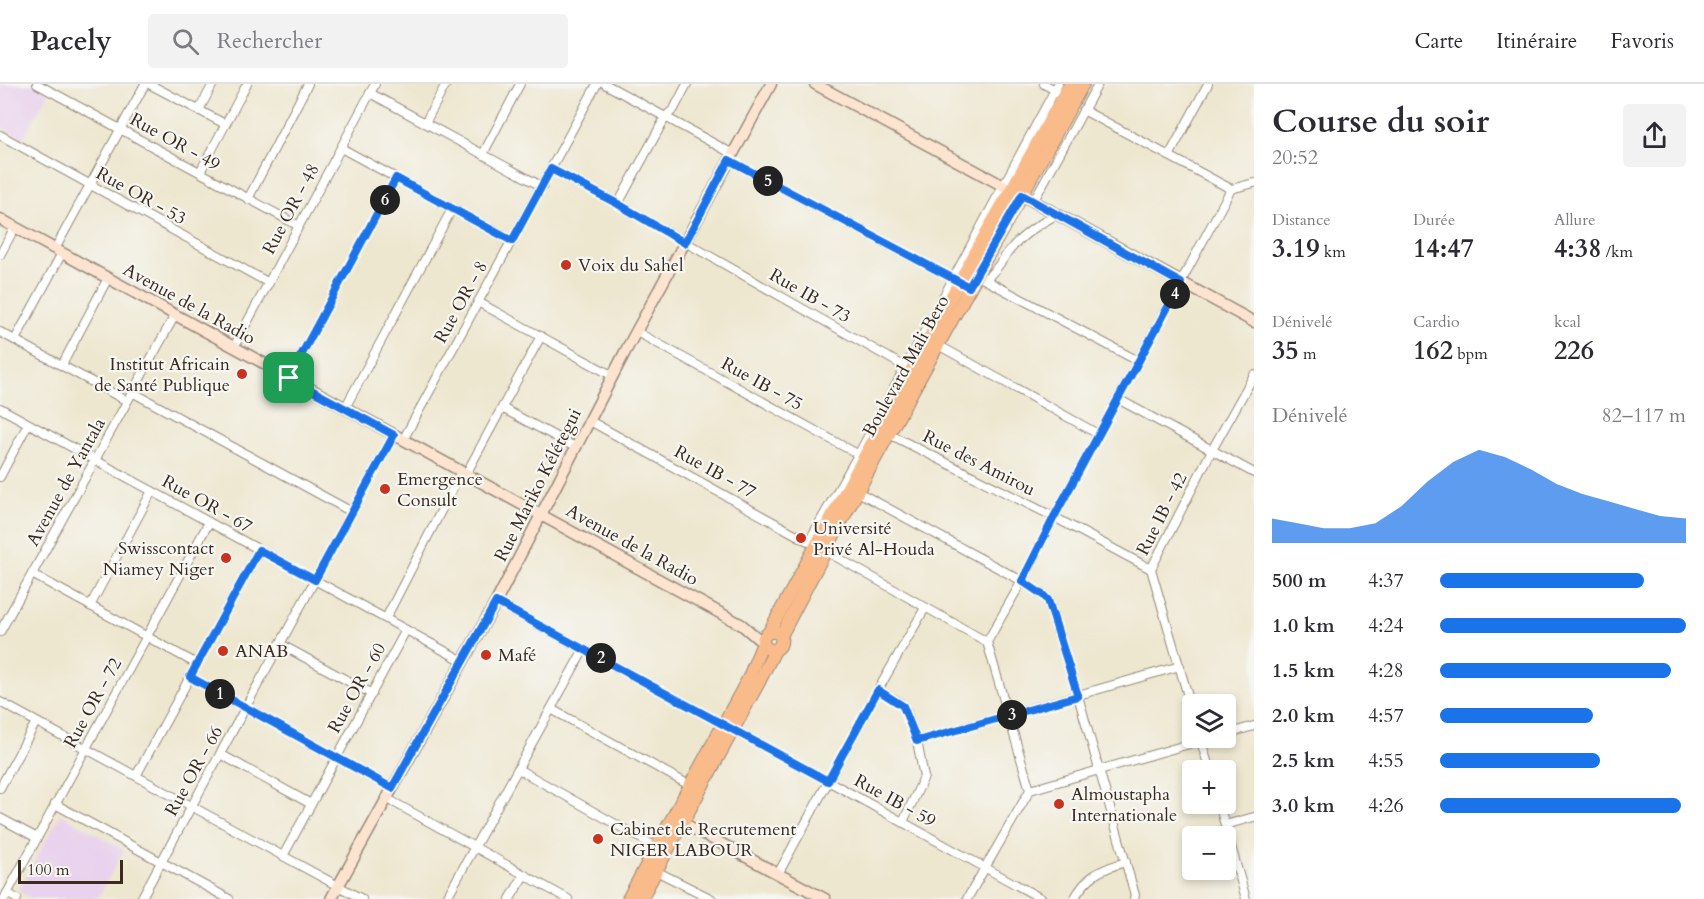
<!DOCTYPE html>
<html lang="fr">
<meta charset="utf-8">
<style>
:root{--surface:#fff;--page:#f2f2f3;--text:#2b2b33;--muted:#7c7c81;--line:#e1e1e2;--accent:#1a73e8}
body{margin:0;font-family:Cardo,serif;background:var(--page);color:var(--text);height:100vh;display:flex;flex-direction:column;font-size:22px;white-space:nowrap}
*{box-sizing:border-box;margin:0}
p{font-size:20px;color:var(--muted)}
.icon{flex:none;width:33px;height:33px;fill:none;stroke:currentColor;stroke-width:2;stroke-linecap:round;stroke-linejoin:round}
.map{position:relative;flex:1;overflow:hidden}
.details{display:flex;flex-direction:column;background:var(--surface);width:450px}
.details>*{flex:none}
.tools{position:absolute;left:1182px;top:610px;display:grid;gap:12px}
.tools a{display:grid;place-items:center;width:54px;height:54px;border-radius:6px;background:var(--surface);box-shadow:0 3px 9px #0003;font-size:30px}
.scale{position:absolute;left:18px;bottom:15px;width:105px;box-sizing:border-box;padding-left:6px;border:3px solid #3b2a1e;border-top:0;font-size:16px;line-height:21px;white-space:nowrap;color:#3b2a1e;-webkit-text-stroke:4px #f6f6f2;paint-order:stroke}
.pin{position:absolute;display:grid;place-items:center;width:51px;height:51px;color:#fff;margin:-26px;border-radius:12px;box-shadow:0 3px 9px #0006}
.km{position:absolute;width:30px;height:30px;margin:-15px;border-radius:50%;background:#222;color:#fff;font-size:16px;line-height:30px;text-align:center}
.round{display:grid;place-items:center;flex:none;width:63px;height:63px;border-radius:6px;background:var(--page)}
.headline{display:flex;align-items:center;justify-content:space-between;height:102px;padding:0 18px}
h1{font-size:33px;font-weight:700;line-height:45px}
.figures{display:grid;grid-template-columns:repeat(3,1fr);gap:9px;height:102px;padding:6px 18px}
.figures div{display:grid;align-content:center}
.figures b{font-size:26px;font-weight:700}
.figures small{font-size:16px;font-weight:400}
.figures p{font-size:16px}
.chart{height:168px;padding:12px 18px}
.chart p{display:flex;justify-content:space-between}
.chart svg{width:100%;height:108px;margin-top:6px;fill:var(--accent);opacity:.7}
ul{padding:0 18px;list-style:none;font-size:20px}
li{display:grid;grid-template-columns:96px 72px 1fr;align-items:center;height:45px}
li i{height:15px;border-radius:8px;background:var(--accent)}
header{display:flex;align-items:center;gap:36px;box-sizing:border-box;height:84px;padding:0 30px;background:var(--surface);border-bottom:2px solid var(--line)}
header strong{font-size:28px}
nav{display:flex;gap:33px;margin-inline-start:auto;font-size:21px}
.search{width:420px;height:54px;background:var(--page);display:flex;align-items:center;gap:15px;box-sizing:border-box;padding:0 21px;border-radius:6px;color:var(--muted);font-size:22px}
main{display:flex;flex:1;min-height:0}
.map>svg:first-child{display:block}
.built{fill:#e9d2ed}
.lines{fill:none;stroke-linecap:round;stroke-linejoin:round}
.street-casing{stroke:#948877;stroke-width:10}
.secondary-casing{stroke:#948877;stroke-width:13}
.primary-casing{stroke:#948877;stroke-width:14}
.street{stroke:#fff;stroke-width:8}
.secondary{stroke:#fde4d1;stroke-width:10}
.primary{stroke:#fabb8b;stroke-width:12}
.route-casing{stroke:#fff;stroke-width:12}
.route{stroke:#1a73e8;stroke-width:8}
.poi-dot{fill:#c8321e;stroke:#f6f6f2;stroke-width:2}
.labels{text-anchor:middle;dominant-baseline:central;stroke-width:4.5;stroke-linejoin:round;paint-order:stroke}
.street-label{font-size:18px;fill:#3b2a1e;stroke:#f6f6f2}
.poi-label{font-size:18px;fill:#3b2a1e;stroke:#f6f6f2;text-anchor:start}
</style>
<header>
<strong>Pacely</strong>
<div class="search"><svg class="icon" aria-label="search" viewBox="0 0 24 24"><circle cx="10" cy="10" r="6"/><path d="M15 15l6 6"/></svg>Rechercher</div>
<nav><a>Carte</a><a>Itinéraire</a><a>Favoris</a></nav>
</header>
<main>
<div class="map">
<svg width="1254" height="815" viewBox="0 0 1254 815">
<rect width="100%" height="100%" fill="#f6f6f2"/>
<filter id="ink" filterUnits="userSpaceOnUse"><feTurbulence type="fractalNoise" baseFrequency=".0167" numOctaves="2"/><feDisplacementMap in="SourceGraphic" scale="12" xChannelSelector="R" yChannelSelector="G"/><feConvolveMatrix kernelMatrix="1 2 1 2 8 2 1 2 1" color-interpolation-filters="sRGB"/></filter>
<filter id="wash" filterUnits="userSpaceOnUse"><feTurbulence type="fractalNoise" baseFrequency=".008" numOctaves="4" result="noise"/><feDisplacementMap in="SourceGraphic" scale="24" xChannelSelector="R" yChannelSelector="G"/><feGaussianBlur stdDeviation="1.35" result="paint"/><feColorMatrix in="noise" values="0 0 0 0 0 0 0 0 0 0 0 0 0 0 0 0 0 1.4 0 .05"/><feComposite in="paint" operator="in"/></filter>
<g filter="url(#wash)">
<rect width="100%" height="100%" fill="#eee7d0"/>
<!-- built -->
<g class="built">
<path d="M0 0H34L49 9 22 55 0 42Z"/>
<path d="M61 730 124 766 97 815H33L18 807Z"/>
</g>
</g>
<g filter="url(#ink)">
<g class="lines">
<!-- street casing -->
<g class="street-casing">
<g id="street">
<path d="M37 0 299 142"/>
<path d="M149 0 225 40"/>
<path d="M605 0 733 70"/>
<path d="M1044 0 1055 6"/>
<path d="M370 9 543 103"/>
<path d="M199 26 213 0"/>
<path d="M1083 26 1231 105"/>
<path d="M425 39 446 0"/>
<path d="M0 51 269 199"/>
<path d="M341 64 512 157"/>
<path d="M483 70 520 0"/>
<path d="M1169 72 1208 0"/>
<path d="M729 76 957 197"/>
<path d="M551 85 618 120 909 285"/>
<path d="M200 88 247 0"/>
<path d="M248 115 308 0"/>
<path d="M1034 116 1098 0"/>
<path d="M618 120 666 32 674 25 687 0"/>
<path d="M55 165 145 0"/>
<path d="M0 171 15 143"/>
<path d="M976 191 1138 277"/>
<path d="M985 195C998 185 1000 179 1009 167 1023 150 1039 140 1058 130"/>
<path d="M478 218 613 292"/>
<path d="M0 248 127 317"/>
<path d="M637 248 861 372"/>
<path d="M15 256 62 169"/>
<path d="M938 261 1098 350"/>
<path d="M234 263 375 0"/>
<path d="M62 281 108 194"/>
<path d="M289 294 396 94"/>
<path d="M132 308 352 428"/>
<path d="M1118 315 1254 389"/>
<path d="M0 324 463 577"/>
<path d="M345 324 452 125"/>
<path d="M502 324 575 363"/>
<path d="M590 337 813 460"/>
<path d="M889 350 1054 433 1151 485"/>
<path d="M403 356C467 237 533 119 597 0"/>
<path d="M466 390 541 252"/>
<path d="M0 393 28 340"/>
<path d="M858 408 1022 497 1043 511 1048 516 1078 612 1135 811 1134 815"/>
<path d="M809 457 858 371 1058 0"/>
<path d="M824 466 987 558"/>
<path d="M32 490 197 580"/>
<path d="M496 518 828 697 1042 815"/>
<path d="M90 522 152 407"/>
<path d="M386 534 461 388"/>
<path d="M0 548 175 231"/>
<path d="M280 560 372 610"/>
<path d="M190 593 392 704"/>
<path d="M878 606 899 618 906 627 917 657 924 693 903 738"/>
<path d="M0 618 362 815"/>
<path d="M551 625 691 702"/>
<path d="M1192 626 1151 485 1212 366 1254 291"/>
<path d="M1226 650 1254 642"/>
<path d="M1200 654 1210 687"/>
<path d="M917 657 1180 582"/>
<path d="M220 670 311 720"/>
<path d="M518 685 658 764"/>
<path d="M136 692 259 466"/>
<path d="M0 704 36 638"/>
<path d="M1030 706 1210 654"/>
<path d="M386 714 568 815"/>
<path d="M55 720 229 815"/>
<path d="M1219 720 1246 815"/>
<path d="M0 734 37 754"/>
<path d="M1225 741 1254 733"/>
<path d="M283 772 406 546"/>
<path d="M656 787 712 815"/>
<path d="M778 790 878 606 925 524"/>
<path d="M7 809 17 815"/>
<path d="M4 815 209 438"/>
<path d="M141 815 394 351"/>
<path d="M446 815 584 565"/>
<path d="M510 815 524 791"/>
<path d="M967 815 1030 706 987 558 1022 497 1054 433 1231 105 1254 99"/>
<path d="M1074 815C1087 792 1100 785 1126 778"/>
</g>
</g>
<!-- secondary casing -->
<g class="secondary-casing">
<g id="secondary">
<path d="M815 0 1011 106"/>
<path d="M1022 111 1254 238"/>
<path d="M0 135 742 541 763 559"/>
<path d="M677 736 825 815"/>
<path d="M331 815 496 518 625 268 771 0"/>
</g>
</g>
<!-- primary casing -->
<g class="primary-casing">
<g id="primary">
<path d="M769 548H776L781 552C785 577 749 563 769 548L986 149 1011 106 1070 0"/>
<path d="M781 552C877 366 982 184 1083 0"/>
<path d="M628 815 748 595 763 559"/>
<path d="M641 815 758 600 775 566"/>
</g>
</g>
<!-- street -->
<use href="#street" class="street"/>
<!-- secondary -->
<use href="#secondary" class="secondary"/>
<!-- primary -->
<use href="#primary" class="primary"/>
</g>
</g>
<g class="lines" filter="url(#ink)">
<!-- route casing -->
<g class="route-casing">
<path id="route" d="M729 76 969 203 1022 111 1181 199 1054 433 1022 497 1043 511 1048 516 1078 612 917 657 903 622 878 606 828 697 496 518 392 704 190 593 259 466 315 496 394 351 289 294 396 94 512 157 551 85 618 120 685 159Z"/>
</g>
<!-- route -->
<use href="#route" class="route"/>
</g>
<!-- markers -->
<g class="poi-dot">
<circle cx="566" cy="181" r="6"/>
<circle cx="242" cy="290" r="6"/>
<circle cx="385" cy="405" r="6"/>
<circle cx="801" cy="454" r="6"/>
<circle cx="226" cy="474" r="6"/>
<circle cx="223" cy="567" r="6"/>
<circle cx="486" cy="571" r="6"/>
<circle cx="1059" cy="720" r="6"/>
<circle cx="598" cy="755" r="6"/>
</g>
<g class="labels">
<!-- street labels -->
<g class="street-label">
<text transform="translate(175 58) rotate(29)">Rue OR - 49</text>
<text transform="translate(141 112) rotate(29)">Rue OR - 53</text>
<text transform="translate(291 125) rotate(-62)">Rue OR - 48</text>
<text transform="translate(810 212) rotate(30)">Rue IB - 73</text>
<text transform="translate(461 218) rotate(-61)">Rue OR - 8</text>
<text transform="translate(189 220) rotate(29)">Avenue de la Radio</text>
<text transform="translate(906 282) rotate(-61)">Boulevard Mali Bero</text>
<text transform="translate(762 300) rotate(29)">Rue IB - 75</text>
<text transform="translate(979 379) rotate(27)">Rue des Amirou</text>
<text transform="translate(715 388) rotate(29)">Rue IB - 77</text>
<text transform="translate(66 398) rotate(-61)">Avenue de Yantala</text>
<text transform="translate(538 401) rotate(-63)">Rue Mariko Kélétegui</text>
<text transform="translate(207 420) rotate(29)">Rue OR - 67</text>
<text transform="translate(1162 430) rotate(-63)">Rue IB - 42</text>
<text transform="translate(632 461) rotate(29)">Avenue de la Radio</text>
<text transform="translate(357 604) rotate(-61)">Rue OR - 60</text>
<text transform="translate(93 619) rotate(-61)">Rue OR - 72</text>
<text transform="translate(194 687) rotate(-61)">Rue OR - 66</text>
<text transform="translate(895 717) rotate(29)">Rue IB - 59</text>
</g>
<!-- poi labels -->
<g class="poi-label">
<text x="578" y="181">Voix du Sahel</text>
<text x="230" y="280" text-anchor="end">Institut Africain<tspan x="230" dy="21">de Santé Publique</tspan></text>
<text x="397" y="395">Emergence<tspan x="397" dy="21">Consult</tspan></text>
<text x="813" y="444">Université<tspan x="813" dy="21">Privé Al-Houda</tspan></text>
<text x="214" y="464" text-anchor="end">Swisscontact<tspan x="214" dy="21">Niamey Niger</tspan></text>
<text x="235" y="567">ANAB</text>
<text x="498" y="571">Mafé</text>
<text x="1071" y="710">Almoustapha<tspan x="1071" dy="21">Internationale</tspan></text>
<text x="610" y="745">Cabinet de Recrutement<tspan x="610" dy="21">NIGER LABOUR</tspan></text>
</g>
</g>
</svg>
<div class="tools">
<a><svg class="icon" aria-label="layers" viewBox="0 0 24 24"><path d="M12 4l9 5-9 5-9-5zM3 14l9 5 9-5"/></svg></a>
<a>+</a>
<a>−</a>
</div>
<div class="scale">100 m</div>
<div class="pin" style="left:289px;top:294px;background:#1e9e55"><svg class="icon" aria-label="arrive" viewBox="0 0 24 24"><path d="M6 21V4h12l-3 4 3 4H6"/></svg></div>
<b class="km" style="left:220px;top:610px">1</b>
<b class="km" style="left:601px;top:574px">2</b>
<b class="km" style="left:1012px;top:631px">3</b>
<b class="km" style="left:1175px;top:210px">4</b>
<b class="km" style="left:768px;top:97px">5</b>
<b class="km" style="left:385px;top:116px">6</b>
</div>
<section class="details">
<div class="headline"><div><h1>Course du soir</h1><p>20:52</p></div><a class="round"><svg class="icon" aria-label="share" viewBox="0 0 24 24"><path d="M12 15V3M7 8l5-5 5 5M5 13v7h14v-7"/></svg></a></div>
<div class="figures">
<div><p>Distance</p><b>3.19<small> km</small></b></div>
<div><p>Durée</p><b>14:47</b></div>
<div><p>Allure</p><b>4:38<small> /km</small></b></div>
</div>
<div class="figures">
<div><p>Dénivelé</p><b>35<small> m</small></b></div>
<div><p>Cardio</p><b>162<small> bpm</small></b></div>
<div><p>kcal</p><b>226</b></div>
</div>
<div class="chart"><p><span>Dénivelé</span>82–117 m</p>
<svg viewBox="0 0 160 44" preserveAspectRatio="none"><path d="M0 44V34L10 36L20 38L30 38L40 36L50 29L60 19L70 11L80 6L90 9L100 14L110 20L120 24L130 27L140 30L150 33L160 34V44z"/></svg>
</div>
<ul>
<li><b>500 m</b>4:37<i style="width:83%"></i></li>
<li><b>1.0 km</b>4:24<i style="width:100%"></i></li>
<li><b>1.5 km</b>4:28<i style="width:94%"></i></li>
<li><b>2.0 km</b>4:57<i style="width:62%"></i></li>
<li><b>2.5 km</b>4:55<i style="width:65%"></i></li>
<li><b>3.0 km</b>4:26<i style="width:98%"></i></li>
</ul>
</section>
</main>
